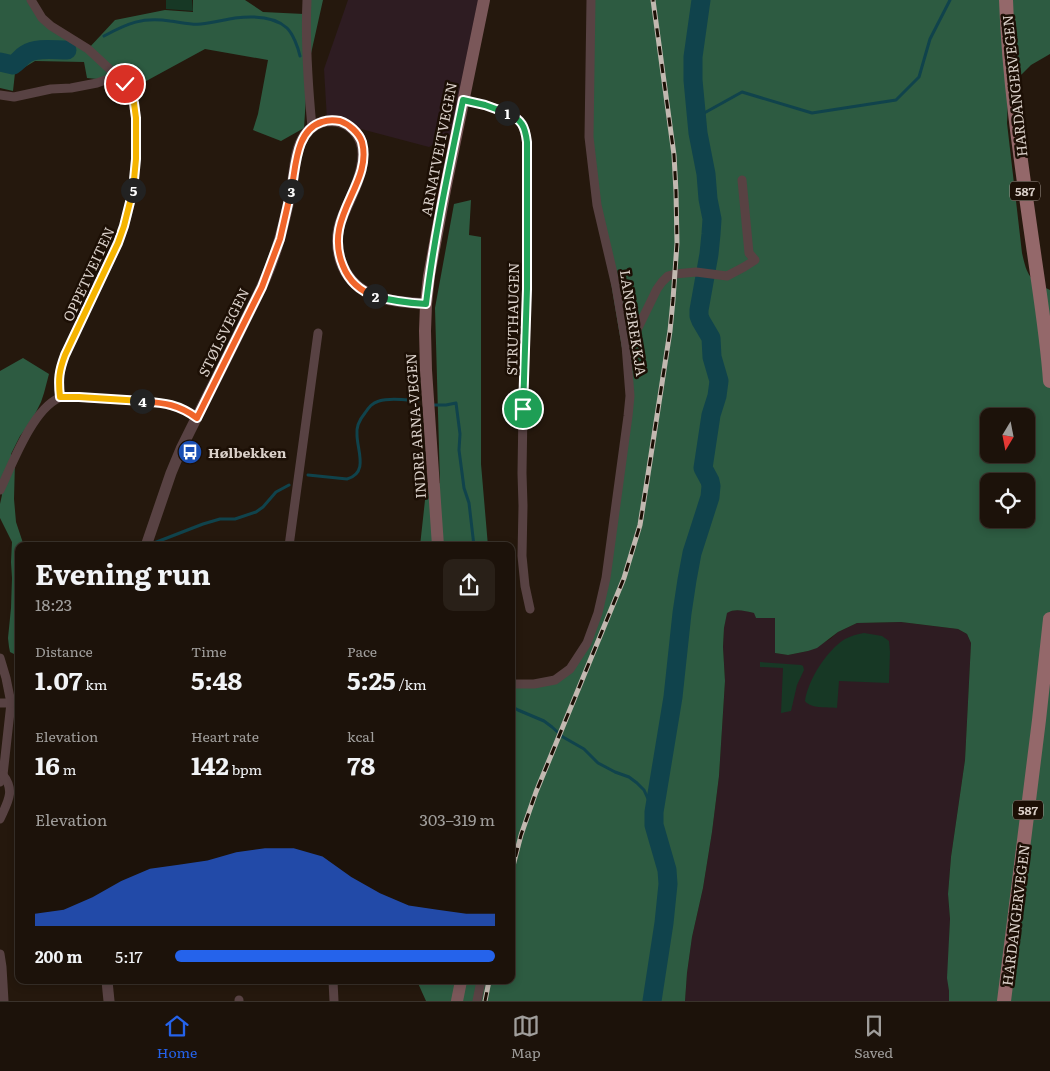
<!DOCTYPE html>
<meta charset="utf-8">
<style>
:root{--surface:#1c120a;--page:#292018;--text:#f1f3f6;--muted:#a09e9c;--line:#3a322b;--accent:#2563eb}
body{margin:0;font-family:Literata,serif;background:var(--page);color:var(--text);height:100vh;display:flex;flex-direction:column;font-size:19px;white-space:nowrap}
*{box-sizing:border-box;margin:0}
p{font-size:16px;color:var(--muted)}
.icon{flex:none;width:28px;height:28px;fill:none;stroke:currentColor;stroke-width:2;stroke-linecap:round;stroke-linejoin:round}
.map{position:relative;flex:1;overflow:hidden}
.sheet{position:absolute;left:15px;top:542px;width:500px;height:442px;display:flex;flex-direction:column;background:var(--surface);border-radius:10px;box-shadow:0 2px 8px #0003,0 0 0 1px var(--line)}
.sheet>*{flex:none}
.needle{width:32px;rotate:190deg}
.controls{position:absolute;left:980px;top:408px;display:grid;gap:10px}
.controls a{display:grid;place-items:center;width:55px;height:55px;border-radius:10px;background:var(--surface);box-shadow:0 2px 8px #0003,0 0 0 1px var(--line);font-size:25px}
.pin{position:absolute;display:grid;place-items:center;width:42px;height:42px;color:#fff;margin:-21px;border:2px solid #fff;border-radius:50%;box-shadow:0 1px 5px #0007}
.km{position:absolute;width:25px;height:25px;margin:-12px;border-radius:50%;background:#222;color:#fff;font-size:14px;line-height:25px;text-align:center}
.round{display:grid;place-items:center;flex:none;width:52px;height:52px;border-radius:10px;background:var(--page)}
.headline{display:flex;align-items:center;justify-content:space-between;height:85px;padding:0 20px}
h1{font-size:28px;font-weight:700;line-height:38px}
.figures{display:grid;grid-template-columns:repeat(3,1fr);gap:8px;height:85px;padding:5px 20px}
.figures div{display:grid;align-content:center}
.figures b{font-size:25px;font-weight:700}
.figures small{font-size:14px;font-weight:400}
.figures p{font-size:14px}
.chart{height:140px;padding:10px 20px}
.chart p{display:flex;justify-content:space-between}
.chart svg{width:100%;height:90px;margin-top:5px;fill:var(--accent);opacity:.7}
ul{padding:0 20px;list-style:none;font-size:16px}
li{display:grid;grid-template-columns:80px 60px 1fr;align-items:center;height:38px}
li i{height:12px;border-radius:6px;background:var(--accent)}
.dock{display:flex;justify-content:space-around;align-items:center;height:70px;border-top:1px solid var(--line);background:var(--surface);font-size:14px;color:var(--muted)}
.dock a{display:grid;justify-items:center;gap:2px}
.dock .selected{color:var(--accent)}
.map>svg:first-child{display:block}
.industrial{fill:#2e1c22}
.green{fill:#173825}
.forest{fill:#2d5b41;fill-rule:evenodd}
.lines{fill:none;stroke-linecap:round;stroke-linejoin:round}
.stream{stroke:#10434c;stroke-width:3}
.river{stroke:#10434c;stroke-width:19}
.minor{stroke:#584243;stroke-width:9}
.tertiary{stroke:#584243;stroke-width:11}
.secondary{stroke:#7a5759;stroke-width:12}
.primary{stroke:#94686a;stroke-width:14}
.rail-casing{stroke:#c2b8b0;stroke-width:5}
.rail{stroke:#1c0f05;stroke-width:3;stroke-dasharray:9;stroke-linecap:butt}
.split-1-casing{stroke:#fff;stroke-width:10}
.split-2-casing{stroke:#fff;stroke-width:10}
.split-3-casing{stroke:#fff;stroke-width:10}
.split-4-casing{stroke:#fff;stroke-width:10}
.split-5-casing{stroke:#fff;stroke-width:10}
.split-6-casing{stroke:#fff;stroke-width:10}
.split-1{stroke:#22a559;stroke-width:6}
.split-2{stroke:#22a559;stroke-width:6}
.split-3{stroke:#f0652b;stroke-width:6}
.split-4{stroke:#f0652b;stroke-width:6}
.split-5{stroke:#f5b400;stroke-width:6}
.split-6{stroke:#f5b400;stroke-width:6}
.labels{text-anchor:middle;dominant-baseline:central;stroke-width:5;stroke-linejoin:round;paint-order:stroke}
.shield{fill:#1c0f05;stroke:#a1968e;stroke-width:1}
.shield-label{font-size:12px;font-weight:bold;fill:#dad0c9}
.street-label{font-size:14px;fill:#dad0c9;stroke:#1c0f05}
.poi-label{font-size:14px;font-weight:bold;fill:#dad0c9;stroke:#1c0f05;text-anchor:start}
</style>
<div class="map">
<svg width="1050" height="1001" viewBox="0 0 1050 1001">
<rect width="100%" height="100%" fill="#25180d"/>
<!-- industrial -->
<g class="industrial">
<path d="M348 0H484L450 135 429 147 327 120 324 69Z"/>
<path d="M741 610 755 613 756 618H776L775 653 788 655 808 651 830 639 838 632 857 623 901 622 958 629 967 634 971 643 965 760 951 857 948 894 950 919 948 978 949 991V1001H685L687 973 692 937 703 888 712 832 719 776 725 681 723 647 724 628 726 613 731 611Z"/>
</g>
<!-- green -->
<g class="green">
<path d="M166 0H192L193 11 166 9Z"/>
<path d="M864 633 882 636 889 641 890 652 889 683 839 681 837 708C827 707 811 709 805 701 808 680 827 650 845 639 851 636 857 634 864 633Z"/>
<path d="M760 662 801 665 803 666 804 670 797 685 791 711 781 713 783 668 760 667Z"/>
</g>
<!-- forest -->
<g class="forest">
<path d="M0 0H31L36 10 88 49 115 20 165 10 193 12V0H245L263 12 304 14 305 0H323L308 67 304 128 281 141 253 130 258 114 268 60 205 49 126 92 104 77 97 79 87 78 84 62 35 61 15 73 13 91 0 88Z"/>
<path d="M591 0H1050V54L1031 65 1018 78 1008 98 1007 123 1022 253C1027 275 1029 280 1050 290V1001H949V991L947 978 950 919 948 894 951 857 965 760 971 643 967 634 958 629 901 622 857 623 838 632 817 648 808 651 788 655 775 653V618H756L754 613C745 611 735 608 727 613L724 628 723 647 725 681 719 776 712 832 703 888 692 937 687 973 685 1001H426L417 981H511V684H534L570 669 598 613 630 396 602 229 589 137ZM989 416H1026V454H989ZM989 481H1026V519H989Z"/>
<path d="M471 200 469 235 481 237V464L488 546H420L426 491 440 483 435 308 454 204Z"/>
<path d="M23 358 49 374 44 393 41 402 32 420 20 436 11 454 12 458 15 461 14 499 16 522 24 546H19V655L14 654 10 652 9 647 8 638 11 608 12 578 11 562 12 542 0 518V504L2 495 0 490V371Z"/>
</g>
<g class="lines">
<!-- stream -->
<g class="stream">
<path d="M104 36C128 23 142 17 170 21 180 22 190 25 201 24 212 23 223 20 235 18 251 16 274 16 287 28 293 34 298 47 300 56"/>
<path d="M697 117 742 92 812 113 896 100 919 77 930 39 950 0"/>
<path d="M434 405H446L456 403 460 434 459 450 464 488 469 503 474 546"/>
<path d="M308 475 347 479C369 473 357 450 357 435 356 427 360 419 365 413 369 407 372 403 379 401 391 397 406 400 418 401"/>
<path d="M154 543 203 524 220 519H235L256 512 263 507 276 492 289 485"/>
<path d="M123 546 138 544"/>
<path d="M511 706 518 710 544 721 552 727 563 737 584 749 598 763 615 772 629 777 637 783 644 790 654 812"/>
</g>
<!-- river -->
<g class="river">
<path d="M0 62 13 65C18 62 21 57 26 54 36 47 54 50 67 50"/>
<path d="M652 1001 664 923 668 884 667 870 654 825V812L673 697 682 613 687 580 692 553 710 497 711 486 710 481 703 468 711 415 717 396 719 381 712 357 711 338 701 321 699 316V310L709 254 711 234 712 219 708 199 706 174 698 133 693 80V57L701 0"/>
</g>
<!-- minor -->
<g class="minor">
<path d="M31 0 42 18 51 26 88 49 117 76"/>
<path d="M307 0C305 42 308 85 312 127"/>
<path d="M0 95 14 97 51 89 71 88 97 83 117 76C139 100 136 113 136 143 136 171 133 199 124 226 118 247 107 266 98 286 87 308 76 332 65 355 59 372 58 379 60 397"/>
<path d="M463 100C479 104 513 110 522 123 526 129 526 136 527 142V289L523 409 522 473 523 506 522 556 525 586 530 609"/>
<path d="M626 345 633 338 657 289 662 282 668 276 675 274 696 272 727 276 744 267 755 260 749 253 742 180"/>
<path d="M0 490C12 465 32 410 59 398 65 395 82 397 89 398 114 399 140 401 165 404 177 406 187 410 197 418"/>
<path d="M289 546 318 333"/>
<path d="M0 658 6 678 11 703 3 775 0 782"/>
<path d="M511 684H534L555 680 570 669 587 643 598 613 606 578 628 416 630 396 626 345 616 286 597 205 589 137 591 0"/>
<path d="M0 703H11"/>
<path d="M0 819C7 803 16 791 3 775"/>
<path d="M0 954 2 967 4 1001"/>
<path d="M333 981 334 1001"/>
<path d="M239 1000V1001"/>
<path d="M477 1001 481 981"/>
</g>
<!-- tertiary -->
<g class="tertiary">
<path d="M146 546 171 473 181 449C201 408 222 368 242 327 252 306 264 285 272 262 281 238 287 211 292 186 295 169 295 149 305 135 324 108 363 122 363 154 363 176 350 198 342 218 336 233 336 247 341 262 355 300 391 301 426 304"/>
<path d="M107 981 109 1001"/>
</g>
<!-- secondary -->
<g class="secondary">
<path d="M438 546 426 370 425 331 426 304 429 276 445 190 484 0"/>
<path d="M457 1001 461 981"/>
</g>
<!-- primary -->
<g class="primary">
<path d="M1006 0C1009 85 1022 169 1034 253 1040 295 1047 338 1050 381"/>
<path d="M1004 1001 1039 720 1050 619"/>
</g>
<!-- rail casing -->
<g class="rail-casing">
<g id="rail">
<path d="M511 874 521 835 536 792 624 578 640 525 647 481 670 331 673 300 677 243 676 192 674 155 653 0"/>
<path d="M485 1001 489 981"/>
</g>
</g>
<!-- rail -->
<use href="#rail" class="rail"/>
</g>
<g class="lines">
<!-- split-1 casing -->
<g class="split-1-casing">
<path id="split-1" d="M507 113C522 120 525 126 527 142V289L523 409"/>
</g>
<!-- split-2 casing -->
<g class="split-2-casing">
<path id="split-2" d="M375 296C392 301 409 303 426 304 434 236 449 168 463 100L485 105 507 113"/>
</g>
<!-- split-3 casing -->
<g class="split-3-casing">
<path id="split-3" d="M291 191C296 169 295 130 322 122 327 120 335 120 340 121 349 124 359 133 362 142 373 185 322 216 343 266 349 281 360 291 375 296"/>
</g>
<!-- split-4 casing -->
<g class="split-4-casing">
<path id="split-4" d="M142 401C164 403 178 404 197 418L262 287 280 239 291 191"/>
</g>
<!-- split-5 casing -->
<g class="split-5-casing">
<path id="split-5" d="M133 190 124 226 118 243 65 355C59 371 58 379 60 397H79L142 401"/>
</g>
<!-- split-6 casing -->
<g class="split-6-casing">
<path id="split-6" d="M125 84 131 93 134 103 136 118V159L133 190"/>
</g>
<!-- split-1 -->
<use href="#split-1" class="split-1"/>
<!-- split-2 -->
<use href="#split-2" class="split-2"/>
<!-- split-3 -->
<use href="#split-3" class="split-3"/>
<!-- split-4 -->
<use href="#split-4" class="split-4"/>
<!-- split-5 -->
<use href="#split-5" class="split-5"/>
<!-- split-6 -->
<use href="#split-6" class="split-6"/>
</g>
<!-- icons -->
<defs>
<g id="bus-disc" transform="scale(1.25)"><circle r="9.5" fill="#1a4fb4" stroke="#1c0f05"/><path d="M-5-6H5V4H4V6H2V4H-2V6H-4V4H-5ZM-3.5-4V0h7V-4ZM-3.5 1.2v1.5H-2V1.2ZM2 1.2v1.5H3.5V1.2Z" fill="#fff"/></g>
</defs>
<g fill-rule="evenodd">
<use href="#bus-disc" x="190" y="452"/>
</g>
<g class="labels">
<!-- shield labels -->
<g class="shield">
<rect x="1010" y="181.5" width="30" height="19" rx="4"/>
<rect x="1013" y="800.5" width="30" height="19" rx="4"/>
</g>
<g class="shield-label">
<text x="1025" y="191">587</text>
<text x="1028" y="810">587</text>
</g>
<!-- street labels -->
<g class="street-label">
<text transform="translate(1014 86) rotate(-96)">HARDANGERVEGEN</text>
<text transform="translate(438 149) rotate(-79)">ARNATVEITVEGEN</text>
<text transform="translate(88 274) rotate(-65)">OPPETVEITEN</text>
<text transform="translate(512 319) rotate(-89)">STRUTHAUGEN</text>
<text transform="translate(634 323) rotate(81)">LANGEREKKJA</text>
<text transform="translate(223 332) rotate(-64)">STØLSVEGEN</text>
<text transform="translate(415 426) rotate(-94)">INDRE ARNA-VEGEN</text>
<text transform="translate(1015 915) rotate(-83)">HARDANGERVEGEN</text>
</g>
<!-- poi labels -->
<g class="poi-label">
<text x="208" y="452">Hølbekken</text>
</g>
</g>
</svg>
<div class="controls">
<a><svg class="needle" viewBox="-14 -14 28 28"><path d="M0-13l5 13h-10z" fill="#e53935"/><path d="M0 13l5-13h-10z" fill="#a09e9c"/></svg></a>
<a><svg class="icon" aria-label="locate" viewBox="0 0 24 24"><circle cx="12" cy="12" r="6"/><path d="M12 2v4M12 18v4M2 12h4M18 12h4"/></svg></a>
</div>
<div class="pin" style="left:523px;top:409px;background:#1e9e55"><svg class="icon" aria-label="arrive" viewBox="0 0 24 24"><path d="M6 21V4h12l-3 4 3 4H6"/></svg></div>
<div class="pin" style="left:125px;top:84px;background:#d93025"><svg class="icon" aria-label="check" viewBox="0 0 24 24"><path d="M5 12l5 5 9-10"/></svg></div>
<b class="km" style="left:507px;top:113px">1</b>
<b class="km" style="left:375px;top:296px">2</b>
<b class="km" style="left:291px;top:191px">3</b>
<b class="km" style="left:142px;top:401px">4</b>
<b class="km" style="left:133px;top:190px">5</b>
<section class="sheet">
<div class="headline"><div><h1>Evening run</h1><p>18:23</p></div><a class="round"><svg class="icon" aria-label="share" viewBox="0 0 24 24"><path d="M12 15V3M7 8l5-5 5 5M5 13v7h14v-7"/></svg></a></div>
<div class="figures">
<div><p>Distance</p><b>1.07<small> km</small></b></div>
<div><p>Time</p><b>5:48</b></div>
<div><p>Pace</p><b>5:25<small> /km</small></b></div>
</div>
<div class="figures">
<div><p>Elevation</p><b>16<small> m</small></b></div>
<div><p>Heart rate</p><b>142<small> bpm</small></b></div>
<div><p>kcal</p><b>78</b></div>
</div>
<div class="chart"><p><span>Elevation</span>303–319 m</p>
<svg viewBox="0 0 160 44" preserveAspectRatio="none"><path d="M0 44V38L10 36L20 30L30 22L40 16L50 14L60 12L70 8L80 6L90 6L100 10L110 20L120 28L130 34L140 36L150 38L160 38V44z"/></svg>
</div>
<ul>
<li><b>200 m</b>5:17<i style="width:100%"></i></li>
</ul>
</section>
</div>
<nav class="dock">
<a class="selected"><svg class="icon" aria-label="home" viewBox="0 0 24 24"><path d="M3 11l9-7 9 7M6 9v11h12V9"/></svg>Home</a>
<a><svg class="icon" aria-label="map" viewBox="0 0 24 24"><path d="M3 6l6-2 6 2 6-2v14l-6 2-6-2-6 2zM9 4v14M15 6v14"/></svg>Map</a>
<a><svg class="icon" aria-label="saved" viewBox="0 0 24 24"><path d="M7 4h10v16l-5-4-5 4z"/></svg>Saved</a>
</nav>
